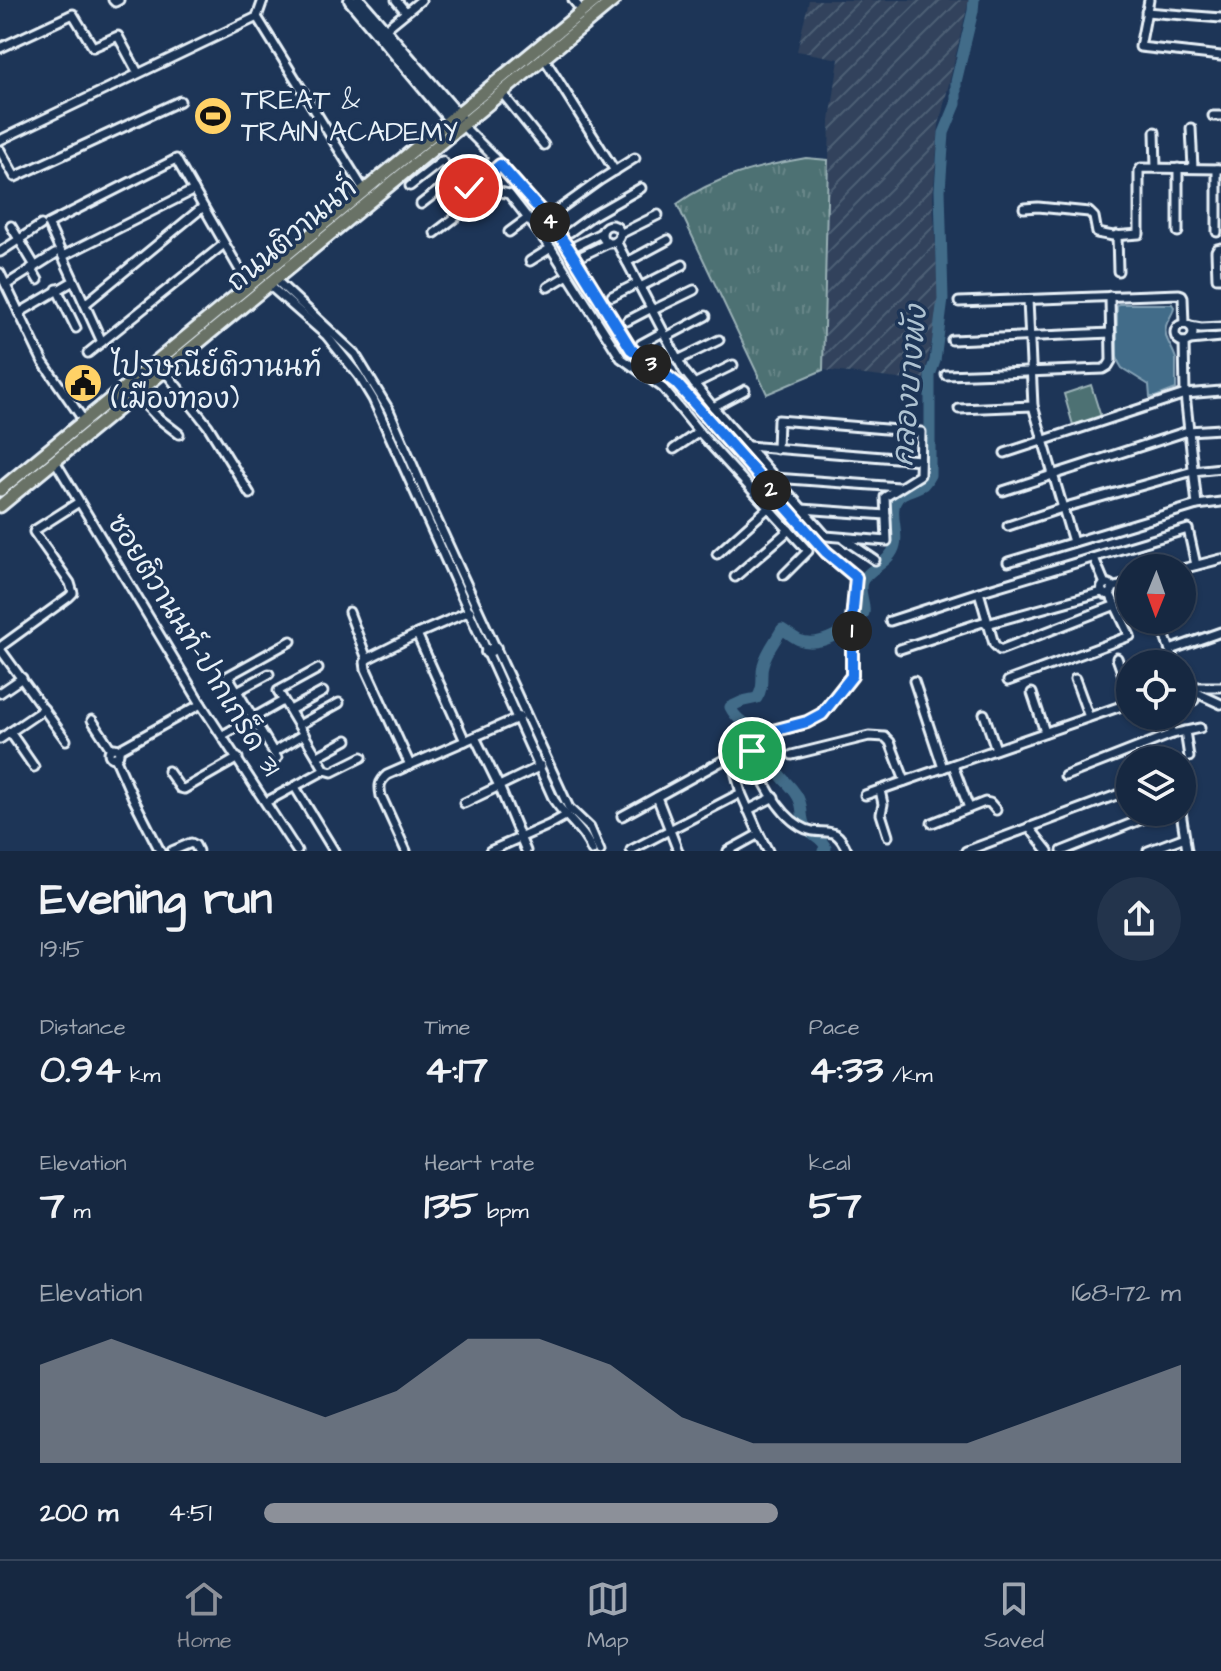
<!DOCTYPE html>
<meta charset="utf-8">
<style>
:root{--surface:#162841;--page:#23344c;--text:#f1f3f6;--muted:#9ea6b1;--line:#35445a;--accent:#8c9099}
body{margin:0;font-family:"Architects Daughter","Playpen Sans Thai",sans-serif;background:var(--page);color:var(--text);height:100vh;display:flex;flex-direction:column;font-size:30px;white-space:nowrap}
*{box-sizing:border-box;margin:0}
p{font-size:26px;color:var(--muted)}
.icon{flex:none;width:44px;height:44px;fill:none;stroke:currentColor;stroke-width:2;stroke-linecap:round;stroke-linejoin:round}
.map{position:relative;height:851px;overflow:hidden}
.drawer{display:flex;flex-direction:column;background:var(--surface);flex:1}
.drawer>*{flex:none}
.needle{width:52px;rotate:181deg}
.buttons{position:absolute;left:1116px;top:554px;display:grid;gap:16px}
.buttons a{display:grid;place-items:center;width:80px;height:80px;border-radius:50%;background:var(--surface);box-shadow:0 2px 6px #0004,0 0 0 2px var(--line);font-size:40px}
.pin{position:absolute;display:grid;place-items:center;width:68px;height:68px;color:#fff;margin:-34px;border:4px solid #fff;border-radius:50%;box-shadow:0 2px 8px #0007}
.km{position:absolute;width:40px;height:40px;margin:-20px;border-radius:50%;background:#222;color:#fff;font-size:22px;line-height:40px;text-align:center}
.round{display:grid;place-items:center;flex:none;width:84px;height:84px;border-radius:42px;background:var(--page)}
.headline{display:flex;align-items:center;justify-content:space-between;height:136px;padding:0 40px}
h1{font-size:44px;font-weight:700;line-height:60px}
.stats{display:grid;grid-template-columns:repeat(3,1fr);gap:12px;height:136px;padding:8px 40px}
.stats div{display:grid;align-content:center}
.stats b{font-size:40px;font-weight:700}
.stats small{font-size:22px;font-weight:400}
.stats p{font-size:22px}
.chart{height:224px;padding:16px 40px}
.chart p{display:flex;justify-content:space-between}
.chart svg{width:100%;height:144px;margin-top:8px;fill:var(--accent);opacity:.7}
ul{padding:0 40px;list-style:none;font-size:26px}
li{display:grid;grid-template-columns:128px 96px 1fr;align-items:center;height:60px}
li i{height:20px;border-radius:10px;background:var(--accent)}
.dock{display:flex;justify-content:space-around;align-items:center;height:112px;border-top:2px solid var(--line);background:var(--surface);font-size:22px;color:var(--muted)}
.dock a{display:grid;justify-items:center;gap:4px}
.dock .active{color:var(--accent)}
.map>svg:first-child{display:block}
.industrial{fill:url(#industrial-furrows)}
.grass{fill:url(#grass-tufts);stroke:#9ab1b6;stroke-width:2}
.green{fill:#4d7173;stroke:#9ab1b6;stroke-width:2}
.water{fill:#426c89;stroke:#84a1b5;stroke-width:2}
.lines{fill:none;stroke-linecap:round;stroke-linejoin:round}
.river{stroke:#426c89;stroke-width:11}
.street-casing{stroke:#e8f1f8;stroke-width:13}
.secondary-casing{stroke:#e8f1f8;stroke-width:16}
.primary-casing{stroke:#e8f1f8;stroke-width:17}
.street{stroke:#1d3557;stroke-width:7}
.secondary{stroke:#1d3557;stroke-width:10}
.primary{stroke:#697266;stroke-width:11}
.route-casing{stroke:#fff;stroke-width:16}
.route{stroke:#1a73e8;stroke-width:10}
.labels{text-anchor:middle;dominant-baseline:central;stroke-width:7;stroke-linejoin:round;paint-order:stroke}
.poi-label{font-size:28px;fill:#e8f1f8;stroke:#1d3557;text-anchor:start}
.street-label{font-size:28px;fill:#e8f1f8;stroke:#1d3557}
.water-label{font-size:30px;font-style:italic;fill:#aec2d1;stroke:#1d3557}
</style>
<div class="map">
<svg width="1221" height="851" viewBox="0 0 1221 851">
<defs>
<pattern id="industrial-furrows" width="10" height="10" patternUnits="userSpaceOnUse" patternTransform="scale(2)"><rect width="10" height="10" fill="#30425c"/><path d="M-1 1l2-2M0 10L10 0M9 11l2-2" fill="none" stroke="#4e5e74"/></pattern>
<pattern id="grass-tufts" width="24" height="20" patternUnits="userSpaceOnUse" patternTransform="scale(2)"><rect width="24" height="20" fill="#4d7173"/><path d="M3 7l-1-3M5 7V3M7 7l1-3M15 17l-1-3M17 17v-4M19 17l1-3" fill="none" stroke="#678688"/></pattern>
</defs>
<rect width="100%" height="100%" fill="#1d3557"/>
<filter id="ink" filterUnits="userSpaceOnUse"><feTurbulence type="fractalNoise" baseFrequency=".0125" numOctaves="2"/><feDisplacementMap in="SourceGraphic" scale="16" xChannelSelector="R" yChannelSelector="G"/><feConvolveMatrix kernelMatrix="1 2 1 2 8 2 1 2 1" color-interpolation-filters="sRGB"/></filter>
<g filter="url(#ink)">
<!-- industrial -->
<path class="industrial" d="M809 0H969L939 125 933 197 939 307 923 382 823 370 830 121 839 59 797 51Z"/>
<!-- grass -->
<path class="grass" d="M806 158 828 160 823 370 767 394 677 204C715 176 761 166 806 158Z"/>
<!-- green -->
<path class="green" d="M1091 385 1101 417 1073 425 1064 394Z"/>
<!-- water -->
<path class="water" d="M1119 304H1172L1174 307C1173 316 1168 318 1166 326 1163 339 1173 347 1176 359V389L1155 397H1150L1149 385 1122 368 1119 363 1117 357V307Z"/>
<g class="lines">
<!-- river -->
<path class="river" d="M823 851 826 848C822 837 811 836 805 826 801 818 803 810 800 802 796 789 785 783 778 772 769 760 766 742 756 727 744 724 736 719 730 707L743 701 757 698C765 685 760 678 763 665 766 652 776 640 782 629 787 632 794 638 799 640 821 649 850 628 864 613 866 603 858 592 862 582 867 569 891 563 895 545 899 531 889 513 896 501 902 490 914 491 923 485 925 483 929 477 930 475V375L935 361 943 299 940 190 944 133 956 104V82L973 11 974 0"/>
<!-- street casing -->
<g class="street-casing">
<g id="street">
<path d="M113 0 115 2 119 0"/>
<path d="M396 0 406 12"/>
<path d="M573 0 582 11"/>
<path d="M1149 0 1140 47 1221 56"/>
<path d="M1146 12 1221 18"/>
<path d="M257 17 263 0"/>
<path d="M383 31 421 0"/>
<path d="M0 48 73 14 93 47 118 36 138 73"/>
<path d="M544 58 615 171"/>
<path d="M502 93 544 145"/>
<path d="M1213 116H1221"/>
<path d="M462 125 495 158 547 218 569 249 631 349 676 383 826 552 856 577 852 620V676L822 714 807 722 769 732 759 740 752 751C758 776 778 813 800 826 822 840 834 819 847 851"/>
<path d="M1191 128 1193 168"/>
<path d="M1155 132 1156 168"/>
<path d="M0 140 257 17 364 190"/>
<path d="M0 150 15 177 180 101"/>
<path d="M1217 169V232"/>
<circle cx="475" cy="182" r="8"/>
<path d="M478 174 495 158"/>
<path d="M483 180 500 165"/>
<path d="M410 186 442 161 456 177 466 181"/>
<path d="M421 204 456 177"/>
<path d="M1024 208 1038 207 1089 212 1094 217 1097 233 1113 236 1139 234V171L1141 168 1221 169"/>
<path d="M547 218 600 180 635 158"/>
<circle cx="611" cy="234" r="9"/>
<path d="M11 226 35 266"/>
<path d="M509 232 528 218"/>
<path d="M570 232 592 216 641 188"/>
<path d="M1178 232V168"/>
<path d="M435 233 491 190 509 194 551 248 621 358 663 388 699 432 808 551 784 575"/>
<path d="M620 234 658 215"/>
<path d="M1117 235 1118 271"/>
<path d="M616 241 684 371 713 407 826 536 887 541 885 497 920 475 921 432 778 420 777 449"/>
<path d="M1221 248 1217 249 1216 251 1217 278H1221"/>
<path d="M569 249 601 233"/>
<path d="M0 252 41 225"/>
<path d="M63 256 194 190"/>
<path d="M575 259 608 243"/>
<path d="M530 261 551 248"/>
<path d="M627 262 668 240"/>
<path d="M31 268 38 280"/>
<path d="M0 273 43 362 84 421"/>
<path d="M275 279 355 354 389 410 431 507 569 808 590 828 600 851"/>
<path d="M6 285 55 254"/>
<path d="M269 285 326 335 359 376 373 399 554 800C566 818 585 831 592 851"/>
<path d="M548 287 568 275"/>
<path d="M640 287 683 265"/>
<path d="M57 289 76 328"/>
<path d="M612 296 638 283"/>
<path d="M1028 300 1033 406 1073 542"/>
<path d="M959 302 1179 294 1182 295 1183 297 1184 324"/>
<path d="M85 304 203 207"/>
<path d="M653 310 694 290"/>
<path d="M19 313 70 283"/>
<path d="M627 321 652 308"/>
<circle cx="1184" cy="333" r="9"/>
<path d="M1190 326 1201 328 1221 327"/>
<path d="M666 337 706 316"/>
<path d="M952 340 1111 333"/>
<path d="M1190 340 1221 337"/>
<path d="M102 342 48 224 176 159 249 286"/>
<path d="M1184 342 1185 394 1197 505"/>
<path d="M641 344 663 332"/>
<path d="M88 353 224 244"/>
<path d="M678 360 719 340"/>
<path d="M164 370 208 426 250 494"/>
<path d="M946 375 1103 369 1108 366 1111 361 1110 296"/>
<path d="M694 384 733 365"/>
<path d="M135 394 157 417 179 434"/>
<path d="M713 407 745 390"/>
<path d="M959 409 1033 406"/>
<path d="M748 446 920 460"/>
<path d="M674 449 699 432"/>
<path d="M1005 453 1185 394 1221 391"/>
<path d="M55 461 201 704 297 851"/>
<path d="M775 478 899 487"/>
<path d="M1003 491 1188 431 1221 429"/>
<path d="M802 509 886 515"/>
<path d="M1008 526 1062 508 1193 471 1221 468"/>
<path d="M844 539 875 560"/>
<path d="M717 554 768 508"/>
<path d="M1094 558 1105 584"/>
<path d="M1008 562 1197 505 1221 502"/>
<path d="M1182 569 1221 559"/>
<path d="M735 577 789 530"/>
<circle cx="1107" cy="589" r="5.5"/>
<path d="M1112 588 1130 583"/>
<path d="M979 592 994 644 1000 650 1116 605"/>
<path d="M349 612 367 659 365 662 366 669 410 765"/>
<path d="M1159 620 1175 664"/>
<path d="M890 621 979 592 1188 529 1196 565"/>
<path d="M987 624 1102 592"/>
<path d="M417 634 465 741"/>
<path d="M0 647 69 597 73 593 70 583 34 532 35 530 79 502"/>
<path d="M0 649 66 740"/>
<path d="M900 649 986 621"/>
<path d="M1170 650 1221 632"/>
<path d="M1117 658 1130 695"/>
<path d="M367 659 417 634 470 611"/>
<path d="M318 669 278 691 325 770"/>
<path d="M1075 679 1089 717"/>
<path d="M914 681 943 768"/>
<path d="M1008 681 1130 636 1110 594"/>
<path d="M1182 686 1221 704"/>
<path d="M1191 687H1221"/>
<path d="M237 691 269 674"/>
<path d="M0 693 22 678"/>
<path d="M1032 693 1045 732"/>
<path d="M1182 702 1194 700"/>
<path d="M290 710 323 692"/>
<path d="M984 714 996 749"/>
<path d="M1167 716 1172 734"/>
<path d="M92 720 111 749"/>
<path d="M299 725 339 703"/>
<path d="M1185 731 1189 757"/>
<path d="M10 732 34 767"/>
<path d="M223 735 283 701"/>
<path d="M475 737 499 786 526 851"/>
<path d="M0 739 44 709"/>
<circle cx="114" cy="753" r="5"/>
<path d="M118 750 201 704"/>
<path d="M274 752 304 734"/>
<path d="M792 755 869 736 885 737 890 742 905 781"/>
<path d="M318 756 347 740"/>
<path d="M115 757 134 800 160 851"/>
<path d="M277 758 228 676 291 641"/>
<path d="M953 765 969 808"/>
<path d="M168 771 180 788 184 789 238 758"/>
<path d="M1065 776 1172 734 1200 728"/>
<path d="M295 787 334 851"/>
<path d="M880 790 883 804 881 814 888 836"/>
<path d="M865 795 1130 703"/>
<path d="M657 797 678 851"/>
<path d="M266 802 325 770 332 772 362 757"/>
<path d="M464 803 541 766"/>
<path d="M748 810 774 797"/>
<path d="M1181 812 1187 851"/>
<path d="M622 816 731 756 741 793 759 834 728 851"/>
<path d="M932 823 985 802 990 803 996 810"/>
<path d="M1029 827 1048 851"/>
<path d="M759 834 768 851"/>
<path d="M631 850 741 793"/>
<path d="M172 851 191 843 195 845 198 851"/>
<path d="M406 851 381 796C379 786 379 782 387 775L520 717"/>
<path d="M490 851 549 825 567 815"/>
<path d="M966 851 1130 790"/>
<path d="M1062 851 1160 812"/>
<path d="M1148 851 1185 837"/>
</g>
</g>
<!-- secondary casing -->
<g class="secondary-casing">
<g id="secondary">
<path d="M350 0 454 124"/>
<path d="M359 0 462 120"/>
<path d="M487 652 495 648"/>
</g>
</g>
<!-- primary casing -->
<g class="primary-casing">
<g id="primary">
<path d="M0 490 596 0"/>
<path d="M0 506 614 0"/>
</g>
</g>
<!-- street -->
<use href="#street" class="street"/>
<!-- secondary -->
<use href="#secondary" class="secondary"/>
<!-- primary -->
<use href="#primary" class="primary"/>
</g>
</g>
<g class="lines" filter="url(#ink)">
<!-- route casing -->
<g class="route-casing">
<path id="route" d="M469 188 476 190 480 187 483 180 500 165 547 218 569 249 631 349 676 383 826 552 856 577 852 620V676L822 714 807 722 769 732 759 740 752 751"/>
</g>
<!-- route -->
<use href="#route" class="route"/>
</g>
<!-- icons -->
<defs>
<g id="stadium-disc" transform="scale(2)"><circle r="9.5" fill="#ffd166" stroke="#1d3557"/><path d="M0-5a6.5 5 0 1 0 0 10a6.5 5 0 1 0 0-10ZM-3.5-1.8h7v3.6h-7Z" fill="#111"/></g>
<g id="civic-disc" transform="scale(2)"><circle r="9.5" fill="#ffd166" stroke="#1d3557"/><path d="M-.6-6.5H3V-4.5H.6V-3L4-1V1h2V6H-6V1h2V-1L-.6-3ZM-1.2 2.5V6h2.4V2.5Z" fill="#111"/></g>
</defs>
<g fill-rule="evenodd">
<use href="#stadium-disc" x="213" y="116"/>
<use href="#civic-disc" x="83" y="383"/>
</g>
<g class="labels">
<!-- poi labels -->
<g class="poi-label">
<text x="241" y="100">TREAT &amp;<tspan x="241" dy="32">TRAIN ACADEMY</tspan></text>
<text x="111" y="367">ไปรษณีย์ติวานนท์<tspan x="111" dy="32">(เมืองทอง)</tspan></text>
</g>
<!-- street labels -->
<g class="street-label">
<text transform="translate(292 235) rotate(-40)">ถนนติวานนท์</text>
<text transform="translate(194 645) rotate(58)">ซอยติวานนท์-ปากเกร็ด 31</text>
</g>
<!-- water labels -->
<g class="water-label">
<text transform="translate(910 386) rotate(-85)">คลองบางพัง</text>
</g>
</g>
</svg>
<div class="buttons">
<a><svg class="needle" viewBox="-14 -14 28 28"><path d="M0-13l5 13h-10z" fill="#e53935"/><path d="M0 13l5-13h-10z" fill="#9ea6b1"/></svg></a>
<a><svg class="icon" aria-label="locate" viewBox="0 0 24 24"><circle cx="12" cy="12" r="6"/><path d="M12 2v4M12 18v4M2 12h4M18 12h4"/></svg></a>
<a><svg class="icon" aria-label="layers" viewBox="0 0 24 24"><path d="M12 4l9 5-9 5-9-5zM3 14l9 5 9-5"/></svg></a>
</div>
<div class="pin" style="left:752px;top:751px;background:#1e9e55"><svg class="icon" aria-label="arrive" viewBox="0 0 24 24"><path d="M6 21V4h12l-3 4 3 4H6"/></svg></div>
<div class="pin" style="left:469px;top:188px;background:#d93025"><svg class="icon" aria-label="check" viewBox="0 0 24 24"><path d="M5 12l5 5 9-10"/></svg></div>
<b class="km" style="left:852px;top:631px">1</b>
<b class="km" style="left:771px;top:490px">2</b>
<b class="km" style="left:651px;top:364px">3</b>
<b class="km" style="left:550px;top:222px">4</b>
</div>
<section class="drawer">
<div class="headline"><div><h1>Evening run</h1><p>19:15</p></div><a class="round"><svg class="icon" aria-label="share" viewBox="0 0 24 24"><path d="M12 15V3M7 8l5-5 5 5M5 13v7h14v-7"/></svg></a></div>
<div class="stats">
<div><p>Distance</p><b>0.94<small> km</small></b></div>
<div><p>Time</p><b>4:17</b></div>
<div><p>Pace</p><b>4:33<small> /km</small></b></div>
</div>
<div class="stats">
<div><p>Elevation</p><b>7<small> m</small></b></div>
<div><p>Heart rate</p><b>135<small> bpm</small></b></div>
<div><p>kcal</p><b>57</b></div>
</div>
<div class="chart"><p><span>Elevation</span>168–172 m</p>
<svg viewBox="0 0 160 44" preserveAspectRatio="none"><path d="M0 44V14L10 6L20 14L30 22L40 30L50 22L60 6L70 6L80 14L90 30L100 38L110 38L120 38L130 38L140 30L150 22L160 14V44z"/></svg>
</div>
<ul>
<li><b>200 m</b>4:51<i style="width:56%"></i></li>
</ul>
</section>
<nav class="dock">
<a class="active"><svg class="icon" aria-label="home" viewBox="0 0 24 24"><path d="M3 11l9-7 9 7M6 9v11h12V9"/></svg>Home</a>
<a><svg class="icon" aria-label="map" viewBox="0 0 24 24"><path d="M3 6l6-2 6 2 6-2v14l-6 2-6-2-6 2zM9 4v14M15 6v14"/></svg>Map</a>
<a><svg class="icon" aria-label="saved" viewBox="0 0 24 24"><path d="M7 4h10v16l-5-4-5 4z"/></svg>Saved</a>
</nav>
